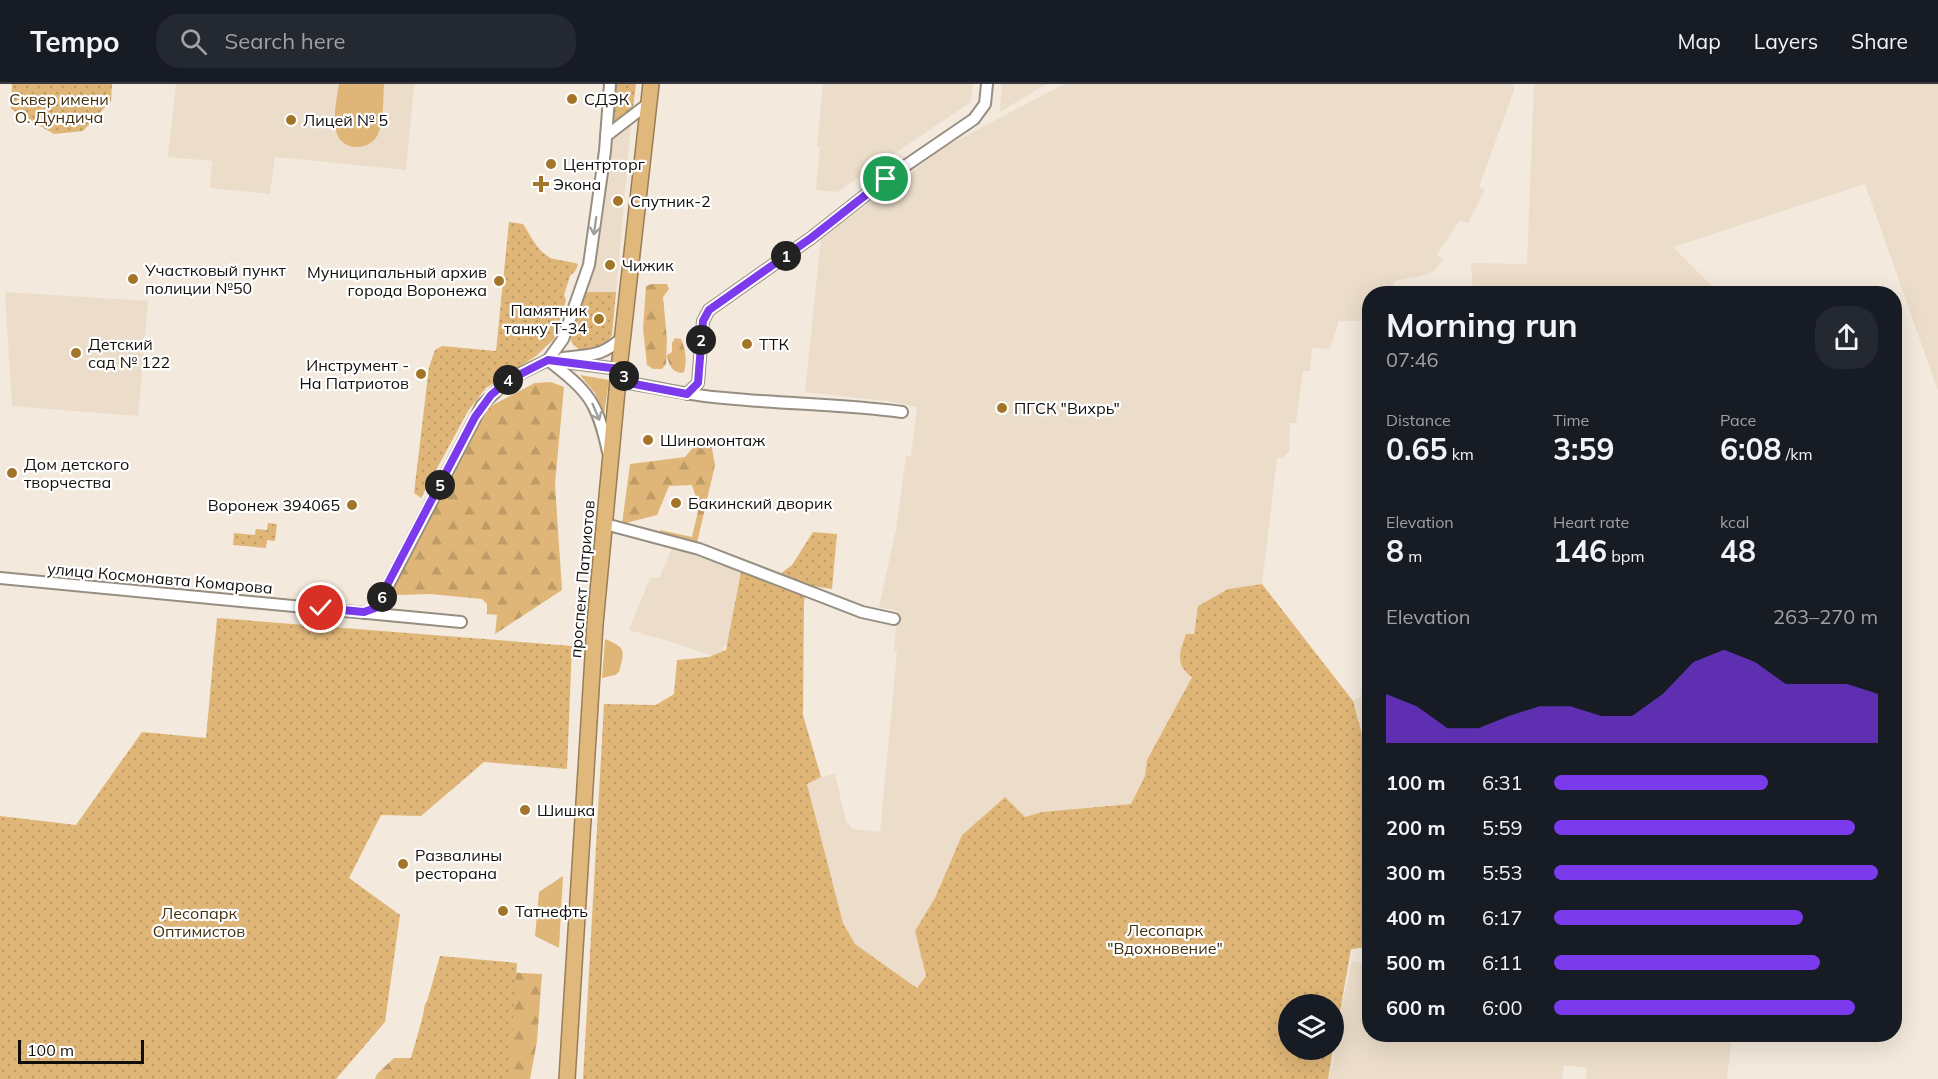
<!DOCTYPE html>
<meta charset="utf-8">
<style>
:root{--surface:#171b24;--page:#242831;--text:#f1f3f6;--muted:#9ea1a6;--line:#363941;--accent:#7c3aed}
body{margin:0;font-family:Mulish,sans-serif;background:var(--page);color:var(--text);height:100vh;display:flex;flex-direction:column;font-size:22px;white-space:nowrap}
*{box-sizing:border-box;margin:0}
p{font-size:20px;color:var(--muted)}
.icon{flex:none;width:33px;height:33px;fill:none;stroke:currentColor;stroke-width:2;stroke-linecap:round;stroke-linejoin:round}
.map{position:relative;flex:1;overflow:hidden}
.side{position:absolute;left:1362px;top:202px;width:540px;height:756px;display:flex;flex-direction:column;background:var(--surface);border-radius:24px;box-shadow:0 6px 24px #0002}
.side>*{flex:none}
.controls{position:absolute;left:1278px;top:910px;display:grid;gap:12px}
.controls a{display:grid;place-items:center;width:66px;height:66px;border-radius:50%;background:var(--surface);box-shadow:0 6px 24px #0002;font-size:30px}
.scale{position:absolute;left:18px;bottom:15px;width:126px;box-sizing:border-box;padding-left:6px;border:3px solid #120f0b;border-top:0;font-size:16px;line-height:21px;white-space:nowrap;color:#120f0b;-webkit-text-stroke:4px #fff;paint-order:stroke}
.pin{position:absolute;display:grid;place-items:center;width:51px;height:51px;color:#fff;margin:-26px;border:3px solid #fff;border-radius:50%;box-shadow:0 2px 6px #0007}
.km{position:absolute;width:30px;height:30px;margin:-15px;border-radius:50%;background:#222;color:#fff;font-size:16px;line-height:30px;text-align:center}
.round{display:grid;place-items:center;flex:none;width:63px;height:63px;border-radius:24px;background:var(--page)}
.summary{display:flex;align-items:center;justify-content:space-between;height:102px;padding:0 24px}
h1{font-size:33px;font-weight:700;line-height:45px}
.stats{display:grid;grid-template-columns:repeat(3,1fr);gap:9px;height:102px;padding:6px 24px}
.stats div{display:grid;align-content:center}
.stats b{font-size:30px;font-weight:700}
.stats small{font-size:16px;font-weight:400}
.stats p{font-size:16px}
.chart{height:168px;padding:12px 24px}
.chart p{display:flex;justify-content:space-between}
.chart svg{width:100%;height:108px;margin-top:6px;fill:var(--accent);opacity:.7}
ul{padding:0 24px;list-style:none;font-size:20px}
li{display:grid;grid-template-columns:96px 72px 1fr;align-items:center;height:45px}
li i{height:15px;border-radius:8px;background:var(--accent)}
header{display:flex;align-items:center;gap:36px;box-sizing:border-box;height:84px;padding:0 30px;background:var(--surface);border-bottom:2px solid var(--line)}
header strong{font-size:28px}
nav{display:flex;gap:33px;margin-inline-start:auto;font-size:21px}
.search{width:420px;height:54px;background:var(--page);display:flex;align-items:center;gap:15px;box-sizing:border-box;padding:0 21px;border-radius:24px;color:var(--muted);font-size:22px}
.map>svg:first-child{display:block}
.built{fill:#ebddc9}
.green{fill:#e0b678}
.forest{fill:url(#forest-firs)}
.park{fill:url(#park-dots)}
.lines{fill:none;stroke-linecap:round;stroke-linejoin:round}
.minor-casing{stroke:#978e82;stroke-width:14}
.highway-casing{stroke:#997d54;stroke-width:18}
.minor{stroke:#fff;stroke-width:10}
.highway{stroke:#e1b87c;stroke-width:15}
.oneway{stroke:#a09f9d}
.route-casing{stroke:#fff;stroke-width:12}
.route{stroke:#7c3aed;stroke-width:8}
.poi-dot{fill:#a37528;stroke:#fff;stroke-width:2}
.labels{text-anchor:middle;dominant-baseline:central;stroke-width:4.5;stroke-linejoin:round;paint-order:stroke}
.park-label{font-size:16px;fill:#432f0d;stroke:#fff}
.poi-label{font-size:16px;fill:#120f0b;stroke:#fff;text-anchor:start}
.street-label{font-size:16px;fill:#120f0b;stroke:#fff}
</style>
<header>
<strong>Tempo</strong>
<div class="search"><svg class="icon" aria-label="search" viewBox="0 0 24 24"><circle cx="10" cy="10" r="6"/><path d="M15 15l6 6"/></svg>Search here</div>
<nav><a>Map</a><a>Layers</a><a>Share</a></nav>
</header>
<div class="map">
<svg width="1938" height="995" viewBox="0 0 1938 995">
<defs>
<pattern id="forest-firs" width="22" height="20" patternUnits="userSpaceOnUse" patternTransform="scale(1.5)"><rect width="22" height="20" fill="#e0b678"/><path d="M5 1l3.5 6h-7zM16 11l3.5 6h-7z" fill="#bf9b66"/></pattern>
<pattern id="park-dots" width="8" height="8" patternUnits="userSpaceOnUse" patternTransform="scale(1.5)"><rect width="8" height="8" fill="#e0b678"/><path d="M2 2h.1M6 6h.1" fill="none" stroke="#bf9b66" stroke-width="1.8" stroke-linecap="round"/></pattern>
</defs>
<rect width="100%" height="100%" fill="#f3e9dc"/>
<!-- built -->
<g class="built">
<path d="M176 0H414L406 86 275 73 270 110 210 104 212 77 168 73Z"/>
<path d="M823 0H973L971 18 837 108 816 106 820 63 817 62Z"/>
<path d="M1002 0H1046L1000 28Z"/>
<path d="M1064 0H1514V6L1479 103 1485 106 1468 139 1460 136 1437 171 1443 176 1434 187 1422 192 1395 197 1392 206 1387 210H1370L1369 231 1367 237H1339L1330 265 1312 264 1310 287H1303L1296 339H1290L1289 368 1282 374H1277L1262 500 1228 505 1198 522 1193 550 1192 592 1147 676 1145 692 1131 720 1042 728 1025 733 1004 713 962 751 935 814 915 847 926 892 918 904 855 860 843 839 807 700 821 693 835 690 846 738 853 745 880 748 897 569 894 568 897 527 879 523 896 446 906 372H911L917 323 887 317 805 308 821 154 945 63Z"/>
<path d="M1534 0H1938V307L1865 100 1673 163 1720 210H1473L1471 179 1527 180Z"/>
<path d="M631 40 616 208H586L592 187 607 57Z"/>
<path d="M5 208 148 217 138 332 12 322Z"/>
<path d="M672 464 748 488 731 560 724 562 721 575 672 558 629 546 650 494 660 493Z"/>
<path d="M1369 554V676L1353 617 1361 612Z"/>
<path d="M1352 877 1369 880 1370 951H1732L1727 995H1586L1587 984 1564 981 1562 995H1329L1335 968 1331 966H1334V955Z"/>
</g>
<!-- green -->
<g class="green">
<path d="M339 0H384C383 14 384 40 377 52 373 59 365 63 357 63 325 62 336 20 339 0Z"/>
<path d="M580 291 609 296 604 331 595 309Z"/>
<path d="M605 555C626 564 625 565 619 588L615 591 602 594Z"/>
<path d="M563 792 559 864 535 852 539 808Z"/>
</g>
<!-- forest -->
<g class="forest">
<path d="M652 200H667L669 205 663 213 667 256 666 280 662 285H653L647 281 643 244 646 202Z"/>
<path d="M675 254 681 255C686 267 687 276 684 288 674 292 668 280 667 271L672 268V259Z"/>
<path d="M551 298 564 303 555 400 562 506 495 550 497 531 487 530V520L482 515 430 510 398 511 386 506 473 341 487 324 535 299Z"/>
<path d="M710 353 715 381 697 459 660 451V446L692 453 699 423 692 401 669 402 657 431 622 440 630 380 685 373 697 359Z"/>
<path d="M487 887 542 890 537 957 530 995H375L377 990 394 974H415L425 920 436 903Z"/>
</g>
<!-- park -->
<g class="park">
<path d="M12 0H112L111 17 83 47 54 50 11 25Z"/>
<path d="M615 0H636L631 40 609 56Z"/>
<path d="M509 138 523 140C531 152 539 171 554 175 562 177 570 177 578 180L576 186 570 192 564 211 566 216 554 255 536 272 486 304 468 327 421 414 414 409 429 283 435 266 442 262 496 267Z"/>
<path d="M586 208H616L612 251 603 266 586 269C578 264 570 262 570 251Z"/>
<path d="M268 439 277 440 275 457 267 456 266 464 233 461 234 449 255 451 256 445 267 446Z"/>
<path d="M813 448 837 450 832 505 807 501 804 519 803 631 821 693 807 700 843 839 855 860 917 904 926 892 915 847 935 814 962 751 1005 713 1025 733 1042 728 1131 720 1145 692 1147 676 1192 593C1174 580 1180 568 1186 550H1194L1198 522 1228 505 1262 500 1353 617 1369 676V863L1351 865 1334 962V921H1288V966H1333L1328 995H583L604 620 656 621 674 610 677 576 709 573 726 566 741 488 771 497 792 481Z"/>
<path d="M217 534 572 562 567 685 484 678 421 732 381 731 349 794 400 831 385 938 336 995H0V732L76 741 142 648 206 654Z"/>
<path d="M440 872 517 879 509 995H389L411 974Z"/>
</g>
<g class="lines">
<!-- minor casing -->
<g class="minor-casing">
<g id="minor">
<path d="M606 52 649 19"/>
<path d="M563 274C591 270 600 274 623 253"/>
<path d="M548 276 619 285 629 299C660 304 692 312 724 314 783 320 842 320 902 328"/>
<path d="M548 276C589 308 597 317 608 368"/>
<path d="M687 310 698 299 703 237 709 226 811 154 886 95 974 35 985 20 987 0"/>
<path d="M605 440 699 465 862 528 894 535"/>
<path d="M0 494 461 538"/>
<path d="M364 529 371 527 379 519 482 321 509 295 548 276 563 255 589 181 605 67 610 0"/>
</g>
</g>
<!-- highway casing -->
<g class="highway-casing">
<path id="highway" d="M567 995 595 540 619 285 651 0"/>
</g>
<!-- minor -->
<use href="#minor" class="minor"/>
<!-- highway -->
<use href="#highway" class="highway"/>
</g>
<!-- one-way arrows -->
<defs><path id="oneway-shaft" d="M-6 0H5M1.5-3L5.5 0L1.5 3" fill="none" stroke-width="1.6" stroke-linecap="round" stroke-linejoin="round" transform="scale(1.5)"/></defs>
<g class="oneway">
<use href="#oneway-shaft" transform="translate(595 142) rotate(98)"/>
<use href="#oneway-shaft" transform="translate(596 328) rotate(67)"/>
</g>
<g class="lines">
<!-- route casing -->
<g class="route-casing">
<path id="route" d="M321 524 364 528 375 524 475 333 491 311 509 296 548 276 619 285 629 299 687 310 698 299 703 237 709 226 811 154 886 95"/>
</g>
<!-- route -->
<use href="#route" class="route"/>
</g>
<!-- markers -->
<g class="poi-dot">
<circle cx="572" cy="15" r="6"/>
<circle cx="291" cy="36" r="6"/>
<circle cx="551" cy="80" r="6"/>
<path d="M538 91h6v6h6v6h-6v6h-6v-6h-6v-6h6z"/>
<circle cx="618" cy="117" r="6"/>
<circle cx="610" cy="181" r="6"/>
<circle cx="133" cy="195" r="6"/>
<circle cx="499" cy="197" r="6"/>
<circle cx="599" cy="235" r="6"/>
<circle cx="747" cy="260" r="6"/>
<circle cx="76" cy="269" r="6"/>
<circle cx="421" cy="290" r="6"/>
<circle cx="1002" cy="324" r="6"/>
<circle cx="648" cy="356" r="6"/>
<circle cx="12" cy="389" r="6"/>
<circle cx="676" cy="419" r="6"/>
<circle cx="352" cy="421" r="6"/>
<circle cx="525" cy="726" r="6"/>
<circle cx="403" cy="780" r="6"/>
<circle cx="503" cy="827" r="6"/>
</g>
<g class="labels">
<!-- park labels -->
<g class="park-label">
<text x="59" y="15">Сквер имени<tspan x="59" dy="18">О. Дундича</tspan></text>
<text x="199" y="829">Лесопарк<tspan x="199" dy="18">Оптимистов</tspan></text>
<text x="1165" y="846">Лесопарк<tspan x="1165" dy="18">"Вдохновение"</tspan></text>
</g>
<!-- poi labels -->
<g class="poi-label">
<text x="584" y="15">СДЭК</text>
<text x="303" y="36">Лицей № 5</text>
<text x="563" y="80">Центрторг</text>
<text x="553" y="100">Экона</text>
<text x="630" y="117">Спутник-2</text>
<text x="622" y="181">Чижик</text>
<text x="145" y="186">Участковый пункт<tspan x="145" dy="18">полиции №50</tspan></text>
<text x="487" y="188" text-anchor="end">Муниципальный архив<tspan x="487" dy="18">города Воронежа</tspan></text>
<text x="587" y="226" text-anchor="end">Памятник<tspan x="587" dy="18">танку Т-34</tspan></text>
<text x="88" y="260">Детский<tspan x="88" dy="18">сад № 122</tspan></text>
<text x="759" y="260">ТТК</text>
<text x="409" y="281" text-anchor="end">Инструмент -<tspan x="409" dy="18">На Патриотов</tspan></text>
<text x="1014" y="324">ПГСК "Вихрь"</text>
<text x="660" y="356">Шиномонтаж</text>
<text x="24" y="380">Дом детского<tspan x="24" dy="18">творчества</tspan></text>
<text x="688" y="419">Бакинский дворик</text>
<text x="340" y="421" text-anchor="end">Воронеж 394065</text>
<text x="537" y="726">Шишка</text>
<text x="415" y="771">Развалины<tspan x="415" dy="18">ресторана</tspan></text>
<text x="515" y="827">Татнефть</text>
</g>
<!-- street labels -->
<g class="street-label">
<text transform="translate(160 494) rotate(5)">улица Космонавта Комарова</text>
<text transform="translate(582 495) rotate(-85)">проспект Патриотов</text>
</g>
</g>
</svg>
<div class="controls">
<a><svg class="icon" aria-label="layers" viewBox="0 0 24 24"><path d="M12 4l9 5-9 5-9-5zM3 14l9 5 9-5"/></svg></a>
</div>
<div class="scale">100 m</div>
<div class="pin" style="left:886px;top:95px;background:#1e9e55"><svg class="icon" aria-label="arrive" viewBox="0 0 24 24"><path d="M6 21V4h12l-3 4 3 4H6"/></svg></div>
<div class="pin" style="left:321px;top:524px;background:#d93025"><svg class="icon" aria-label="check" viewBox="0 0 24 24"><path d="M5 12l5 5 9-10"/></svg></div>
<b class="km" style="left:786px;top:172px">1</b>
<b class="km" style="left:701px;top:256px">2</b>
<b class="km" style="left:624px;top:292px">3</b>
<b class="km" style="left:508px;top:296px">4</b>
<b class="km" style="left:440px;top:401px">5</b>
<b class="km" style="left:382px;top:513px">6</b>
<section class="side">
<div class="summary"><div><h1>Morning run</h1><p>07:46</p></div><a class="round"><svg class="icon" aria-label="share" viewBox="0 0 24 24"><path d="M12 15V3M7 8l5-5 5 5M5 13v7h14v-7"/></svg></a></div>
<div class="stats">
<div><p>Distance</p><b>0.65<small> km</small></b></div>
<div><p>Time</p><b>3:59</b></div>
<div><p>Pace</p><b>6:08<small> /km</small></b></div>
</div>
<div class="stats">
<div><p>Elevation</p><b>8<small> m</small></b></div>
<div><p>Heart rate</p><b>146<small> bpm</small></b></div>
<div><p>kcal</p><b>48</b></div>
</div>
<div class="chart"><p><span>Elevation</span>263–270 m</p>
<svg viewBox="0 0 160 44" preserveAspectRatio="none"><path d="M0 44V24L10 29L20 38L30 38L40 33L50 29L60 29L70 33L80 33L90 24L100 11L110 6L120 11L130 20L140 20L150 20L160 24V44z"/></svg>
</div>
<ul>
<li><b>100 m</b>6:31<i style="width:66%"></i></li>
<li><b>200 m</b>5:59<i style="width:93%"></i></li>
<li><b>300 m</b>5:53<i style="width:100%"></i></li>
<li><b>400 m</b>6:17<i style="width:77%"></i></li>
<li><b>500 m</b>6:11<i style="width:82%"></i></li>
<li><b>600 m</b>6:00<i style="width:93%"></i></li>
</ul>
</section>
</div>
